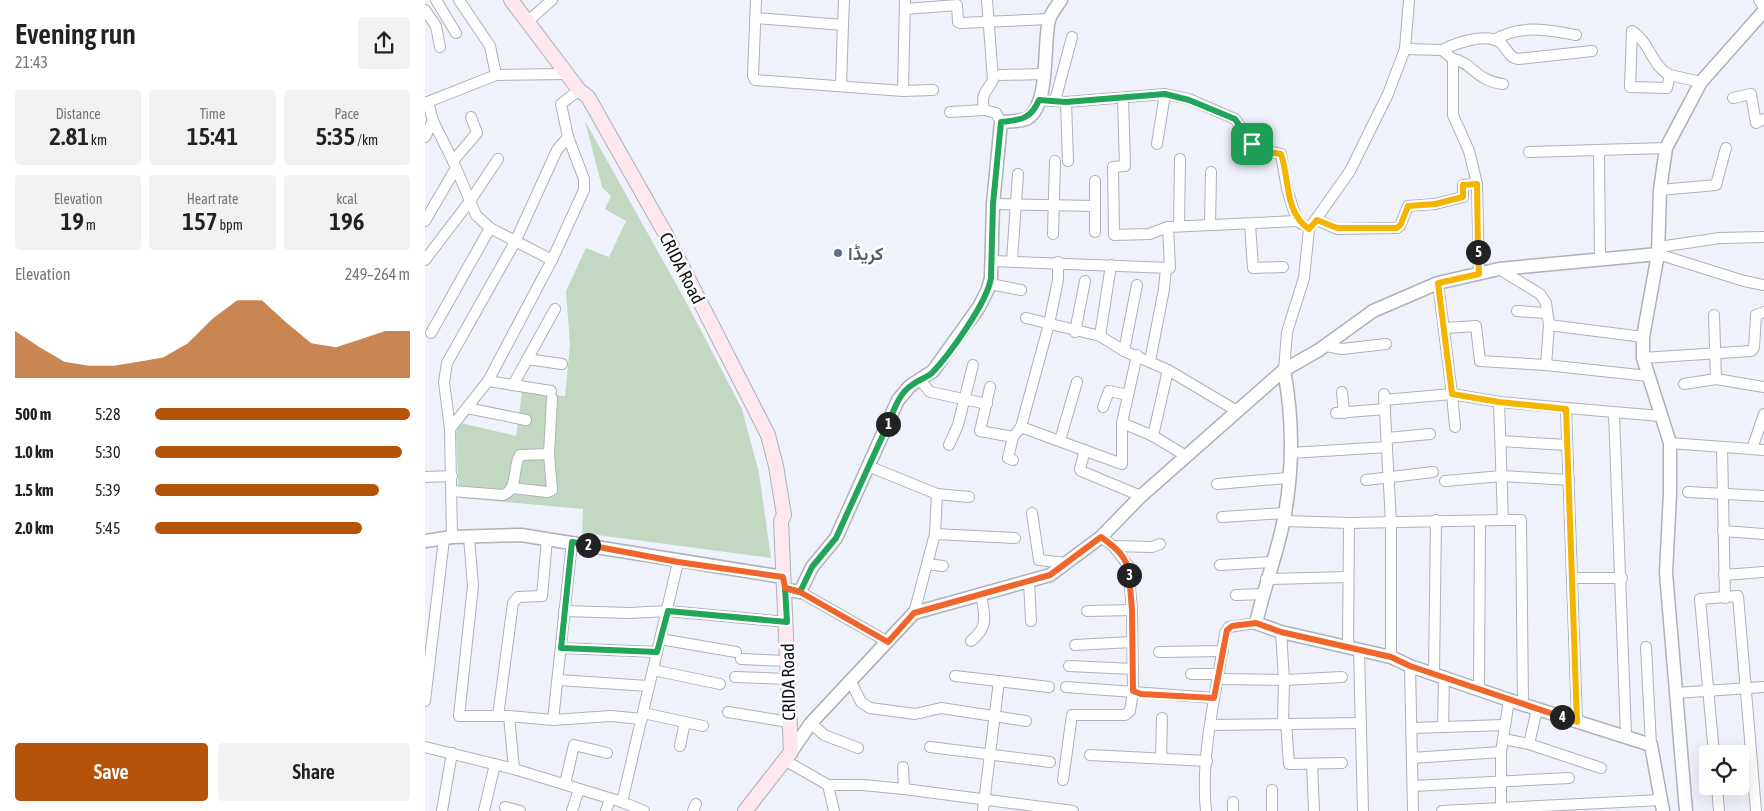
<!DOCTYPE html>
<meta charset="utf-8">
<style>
:root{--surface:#fff;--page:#f2f2f2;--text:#222;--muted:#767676;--accent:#b45309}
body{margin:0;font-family:"Asap Condensed",Vazirmatn,sans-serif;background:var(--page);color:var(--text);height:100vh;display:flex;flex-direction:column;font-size:19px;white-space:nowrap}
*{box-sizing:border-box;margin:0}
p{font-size:16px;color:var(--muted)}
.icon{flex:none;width:28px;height:28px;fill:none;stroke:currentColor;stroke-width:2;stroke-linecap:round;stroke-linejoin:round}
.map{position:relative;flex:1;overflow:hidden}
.sheet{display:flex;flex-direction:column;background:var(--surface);width:425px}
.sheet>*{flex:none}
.buttons{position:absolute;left:1274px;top:745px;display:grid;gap:10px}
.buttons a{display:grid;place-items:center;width:50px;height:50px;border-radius:5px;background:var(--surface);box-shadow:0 5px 20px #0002;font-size:25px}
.pin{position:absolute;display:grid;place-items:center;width:42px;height:42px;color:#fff;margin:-21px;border-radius:10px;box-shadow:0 2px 8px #0006}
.km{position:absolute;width:25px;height:25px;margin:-12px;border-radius:50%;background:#222;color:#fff;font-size:14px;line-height:25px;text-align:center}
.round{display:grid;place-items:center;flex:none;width:52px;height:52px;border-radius:5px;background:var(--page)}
.headline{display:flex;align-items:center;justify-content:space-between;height:85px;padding:0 15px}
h1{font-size:28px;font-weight:600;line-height:38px}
.metrics{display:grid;grid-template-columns:repeat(3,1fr);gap:8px;height:85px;padding:5px 15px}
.metrics div{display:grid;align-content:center;border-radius:5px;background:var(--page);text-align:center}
.metrics b{font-size:25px;font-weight:600}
.metrics small{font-size:14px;font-weight:400}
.metrics p{font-size:14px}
.chart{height:140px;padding:10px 15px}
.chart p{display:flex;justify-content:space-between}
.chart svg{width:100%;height:90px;margin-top:5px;fill:var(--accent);opacity:.7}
.primary-button{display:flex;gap:10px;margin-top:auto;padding:10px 15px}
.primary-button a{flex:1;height:58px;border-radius:5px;background:var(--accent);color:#fff;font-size:20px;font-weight:600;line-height:58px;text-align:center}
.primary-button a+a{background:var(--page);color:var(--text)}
ul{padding:0 15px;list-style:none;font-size:16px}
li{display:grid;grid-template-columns:80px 60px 1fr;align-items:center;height:38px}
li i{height:12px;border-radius:6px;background:var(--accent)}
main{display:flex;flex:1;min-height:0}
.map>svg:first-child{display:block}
.green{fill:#c3d8c3}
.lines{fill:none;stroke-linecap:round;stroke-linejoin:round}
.minor-casing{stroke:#aeb1b8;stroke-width:12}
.tertiary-casing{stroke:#aeb1b8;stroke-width:15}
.secondary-casing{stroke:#aeb1b8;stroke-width:16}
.minor{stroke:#fff;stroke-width:10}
.tertiary{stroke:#fff;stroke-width:12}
.secondary{stroke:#fee7ee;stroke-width:14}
.split-1-casing{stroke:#fff;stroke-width:10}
.split-2-casing{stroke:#fff;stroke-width:10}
.split-3-casing{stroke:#fff;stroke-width:10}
.split-4-casing{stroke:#fff;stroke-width:10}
.split-5-casing{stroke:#fff;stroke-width:10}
.split-6-casing{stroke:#fff;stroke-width:10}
.split-1{stroke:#22a559;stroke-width:6}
.split-2{stroke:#22a559;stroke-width:6}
.split-3{stroke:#f0652b;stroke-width:6}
.split-4{stroke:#f0652b;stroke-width:6}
.split-5{stroke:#f5b400;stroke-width:6}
.split-6{stroke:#f5b400;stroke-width:6}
.service-dot{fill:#5c6f8a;stroke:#fff;stroke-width:2}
.labels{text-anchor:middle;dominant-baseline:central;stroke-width:5;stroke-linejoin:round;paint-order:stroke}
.service-label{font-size:18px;font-weight:bold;fill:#4e5e75;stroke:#fff;text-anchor:start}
.street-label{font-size:18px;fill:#111215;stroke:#fff}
</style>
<main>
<section class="sheet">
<div class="headline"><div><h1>Evening run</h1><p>21:43</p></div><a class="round"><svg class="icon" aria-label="share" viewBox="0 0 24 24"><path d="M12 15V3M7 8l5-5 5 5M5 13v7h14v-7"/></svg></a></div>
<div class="metrics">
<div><p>Distance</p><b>2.81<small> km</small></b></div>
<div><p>Time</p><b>15:41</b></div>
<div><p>Pace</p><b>5:35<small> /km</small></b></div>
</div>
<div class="metrics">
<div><p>Elevation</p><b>19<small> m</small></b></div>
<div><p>Heart rate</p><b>157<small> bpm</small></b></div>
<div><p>kcal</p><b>196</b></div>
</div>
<div class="chart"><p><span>Elevation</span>249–264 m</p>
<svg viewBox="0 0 160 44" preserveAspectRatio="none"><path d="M0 44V21L10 29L20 36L30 38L40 38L50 36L60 34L70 27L80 15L90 6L100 6L110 17L120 27L130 29L140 25L150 21L160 21V44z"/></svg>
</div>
<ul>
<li><b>500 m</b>5:28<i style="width:100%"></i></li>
<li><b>1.0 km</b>5:30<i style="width:97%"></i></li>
<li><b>1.5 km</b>5:39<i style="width:88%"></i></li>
<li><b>2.0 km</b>5:45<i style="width:81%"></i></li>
</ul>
<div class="primary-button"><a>Save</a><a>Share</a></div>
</section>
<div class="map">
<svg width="1339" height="811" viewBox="0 0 1339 811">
<rect width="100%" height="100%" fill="#eff2fa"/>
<!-- green -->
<path class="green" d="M160 121 260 300 317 409 334 473 346 558 157 533 158 509 34 498 31 433 36 423 91 436 97 392 140 396 145 345 141 291 161 248 184 257 201 221 180 209 186 196 177 187Z"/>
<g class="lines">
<!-- minor casing -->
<g class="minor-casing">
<g id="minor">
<path d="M11 0 31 33"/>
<path d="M34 0 65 46 71 75"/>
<path d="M331 0 328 76 330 80 478 91 508 90"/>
<path d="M562 0 568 80C561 93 556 92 559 110L571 113 576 122"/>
<path d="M1334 0 1339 7"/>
<path d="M480 9 532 5 533 22 535 23 624 19"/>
<path d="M0 10 11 26 15 47"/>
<path d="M330 18 418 25 416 85"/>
<path d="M102 22 127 0"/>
<path d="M418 25 419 0"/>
<path d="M1069 40C1095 24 1123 30 1151 35"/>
<path d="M980 49 1017 50 1028 59V115L1044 151 1052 184 1054 274"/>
<path d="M1017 50C1031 43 1062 32 1076 43 1082 49 1084 58 1093 59L1167 51"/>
<path d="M1028 59C1047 62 1051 81 1078 84"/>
<path d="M575 75 618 74"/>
<path d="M1245 75C1227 67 1225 42 1207 31L1205 87 1242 88 1245 75 1276 82"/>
<path d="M478 91 480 0"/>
<path d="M1308 98 1326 94 1331 123 1339 119"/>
<path d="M698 99 700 166 688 167 689 235 724 234 743 227"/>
<path d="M614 100 641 102 740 94 764 99 810 119 831 148 856 154 862 189 872 221 877 224"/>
<path d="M630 101 647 37"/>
<path d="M3 102 8 121 28 161 51 215 65 228 127 260"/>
<path d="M641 102 643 161"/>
<path d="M0 103 71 75 142 74"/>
<path d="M525 112 559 110"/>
<path d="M0 137 8 121"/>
<path d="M732 144 740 94"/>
<path d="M1174 150 1175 258"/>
<path d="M1104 152 1241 148"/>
<path d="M28 161 52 133 46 117"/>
<path d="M1235 190 1291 185 1301 148"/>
<path d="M568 204 670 206"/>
<path d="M892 220 912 229 972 228 975 226 983 206 1010 204 1038 197V185L1052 184"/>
<path d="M0 221 31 168"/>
<path d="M825 224 828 268 858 267"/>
<path d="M785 225 786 172"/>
<path d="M754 226 755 159"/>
<path d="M670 232V181"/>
<path d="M628 234 630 161"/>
<path d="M1234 247 1295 238 1339 237"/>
<path d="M1233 254 1319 281 1339 285"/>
<path d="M0 260 45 201 73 159"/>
<path d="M587 260 593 174"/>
<path d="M566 261 745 268 743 227 872 221"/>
<path d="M633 262V280L624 324 596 427 697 464V423L712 355"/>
<path d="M1074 269 1115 294 1121 303 1124 325 1218 337"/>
<path d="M1013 283 1027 394 1074 402 1235 416"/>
<path d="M565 284 596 290"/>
<path d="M1092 311 1121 313"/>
<path d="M1289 315 1291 379"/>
<path d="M601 318 675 336 699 351 743 370 728 436"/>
<path d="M1020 328 1051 326 1055 361 1121 365 1223 376"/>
<path d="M650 332 660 281"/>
<path d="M6 333 65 228"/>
<path d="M675 336 686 265"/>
<path d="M901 346 917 349 961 344"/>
<path d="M699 351 712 285"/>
<path d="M1218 358 1326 351 1329 348 1331 315 1339 312"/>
<path d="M102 359 137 364"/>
<path d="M725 361 739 289 741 268"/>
<path d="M1121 365 1124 325"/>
<path d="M743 370 812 411"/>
<path d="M859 370 862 332 879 278 884 229 925 171 963 94 980 49 984 0"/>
<path d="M495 380 505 392 562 404"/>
<path d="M63 381 88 385 130 309"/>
<path d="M1259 384 1291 379 1339 387"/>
<path d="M88 385 126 391"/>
<path d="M565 387 555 431 588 437 596 427"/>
<path d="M917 392 919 413"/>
<path d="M959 394 966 522V657"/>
<path d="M959 400 1027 394 1030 427"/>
<path d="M1074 402 1078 520H1096L1098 703"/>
<path d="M678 407 684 391 703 395"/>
<path d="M42 408 101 420"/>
<path d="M1141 409 1152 721"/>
<path d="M911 413 960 409"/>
<path d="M1189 414 1201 735"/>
<path d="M697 423 728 436 761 456"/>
<path d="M25 429 63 381 127 260 159 190V179L143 137"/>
<path d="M588 437 583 458 588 460"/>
<path d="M962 438 1005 434"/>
<path d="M635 440 652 382"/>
<path d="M1076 441 1142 445"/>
<path d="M1245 443 1339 450"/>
<path d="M524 445 533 425 548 365"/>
<path d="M1297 447 1300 598"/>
<path d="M1327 449 1339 414"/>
<path d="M660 450 655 469 656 471 716 496"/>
<path d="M866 453 962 447"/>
<path d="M443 466 512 494 544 497"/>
<path d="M0 477 27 476"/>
<path d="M941 480 1008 472"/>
<path d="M1020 481 1077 476 1144 480"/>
<path d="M792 484 863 478"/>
<path d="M87 488 122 492 127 490 124 454 127 398"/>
<path d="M27 491 78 495C94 489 87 467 95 455L124 454"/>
<path d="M1263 492 1339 496"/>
<path d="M607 513 614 560 641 563"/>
<path d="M797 517 860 513"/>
<path d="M859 521 924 523 1078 520"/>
<path d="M1298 531 1339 534"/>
<path d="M510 534 512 494"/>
<path d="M27 537 25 429 19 382 22 363 90 242 132 150 143 137 136 104 154 90"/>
<path d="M44 537 48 586 34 716H84L128 720 186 716 217 719"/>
<path d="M688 546 727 547 735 544"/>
<path d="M502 564 518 566"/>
<path d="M795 565 847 562"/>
<path d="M1299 575 1339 572"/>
<path d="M1148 578H1197"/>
<path d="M841 579 923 577"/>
<path d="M604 581 606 621"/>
<path d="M375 592 463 642"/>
<path d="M811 595 838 594"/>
<path d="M139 611 204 613 243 611 362 622"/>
<path d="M662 611 707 610"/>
<path d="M489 613 510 534 590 538"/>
<path d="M856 632 859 680 858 723"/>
<path d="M235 639 311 652"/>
<path d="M546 641C565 626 559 615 556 594"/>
<path d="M650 645 707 642"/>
<path d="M923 647 924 523"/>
<path d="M1221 647 1226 745"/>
<path d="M136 648 232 652"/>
<path d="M934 650 938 811"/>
<path d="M734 652 798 651"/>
<path d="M316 659 363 661"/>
<path d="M644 666 708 669"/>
<path d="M985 666 988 811"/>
<path d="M228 670 295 684"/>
<path d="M766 674H793"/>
<path d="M1009 674 1011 520"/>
<path d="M530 676 624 687"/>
<path d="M310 677 363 679"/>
<path d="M792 679 859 680 917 677"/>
<path d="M134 680 223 686"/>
<path d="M426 682 436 702 445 708 490 714 516 708 601 721"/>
<path d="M641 687 789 698"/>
<path d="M1054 689 1055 521"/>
<path d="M1251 693 1339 687"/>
<path d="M0 701 19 539"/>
<path d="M303 712 364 722"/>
<path d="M218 713 278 726"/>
<path d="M73 716 88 603 93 597 117 596 122 539"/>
<path d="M84 716 89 769"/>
<path d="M128 720 147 542"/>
<path d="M386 723 399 735 433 748"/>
<path d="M861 723 864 764 917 763"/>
<path d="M785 725 936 723"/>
<path d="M1018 727 1019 677"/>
<path d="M987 728 1079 725"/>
<path d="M1078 739 1104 744 1176 768"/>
<path d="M1104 744 1112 709"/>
<path d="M255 746 260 722"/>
<path d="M0 747 89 769 197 802 219 811"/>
<path d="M505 747 625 762"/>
<path d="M1289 754 1275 599 1313 596 1331 811"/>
<path d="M665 755 782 761"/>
<path d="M736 758 737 718"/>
<path d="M987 758 1076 752"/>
<path d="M361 761 403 785 409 811"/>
<path d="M887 764 889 811"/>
<path d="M478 767 479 789"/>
<path d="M638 780 647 715H700L705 711 708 691 707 610 703 565 688 546 676 537"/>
<path d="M140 784 149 745 182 753"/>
<path d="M403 785H438L479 789 648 811"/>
<path d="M988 786 1144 778"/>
<path d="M1292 786 1294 811"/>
<path d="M197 802 253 562"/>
<path d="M808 802V811"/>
<path d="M80 807 95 811"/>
<path d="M17 811 27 753"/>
<path d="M59 811 70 764"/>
<path d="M147 811 154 789"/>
<path d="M181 811 185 799"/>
<path d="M268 811 271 804"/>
<path d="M558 811 574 681"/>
<path d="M781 811C775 752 792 692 800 633L804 627 831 623"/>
<path d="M847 811V790"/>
<path d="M1017 811 1236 800"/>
<path d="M1076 811V752L1084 700"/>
</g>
</g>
<!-- tertiary casing -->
<g class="tertiary-casing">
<g id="tertiary">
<path d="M1233 254 1218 337V358L1245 443V493L1241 573 1261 811"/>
<path d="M859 370C868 418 868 471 859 519 852 554 839 588 831 623L856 632 966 657 985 666 1084 700 1226 745 1238 811"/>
<path d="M0 541 27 537 96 535 358 577"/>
<path d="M359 589 375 592 387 567 411 538 473 400 485 386 508 371 554 307 563 289 566 278 568 204 576 122C584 121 596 122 603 118 625 103 618 45 624 20 626 13 632 6 636 0"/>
<path d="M366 752 386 723 489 613 625 575 676 537 716 496 859 370 894 350 948 311 1013 283 1074 269 1233 254 1235 190 1241 148 1276 82 1339 11"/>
</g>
</g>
<!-- secondary casing -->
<g class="secondary-casing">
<path id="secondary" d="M86 0 154 90 163 97 240 233 343 435 351 466 359 515 356 521 366 752 320 811"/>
</g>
<!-- minor -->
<use href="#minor" class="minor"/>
<!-- tertiary -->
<use href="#tertiary" class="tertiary"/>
<!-- secondary -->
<use href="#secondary" class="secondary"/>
</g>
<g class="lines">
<!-- split-1 casing -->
<g class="split-1-casing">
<path id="split-1" d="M463 424C469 410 474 393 487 385 493 380 501 378 507 373 524 355 562 303 566 278L568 204 576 122C596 120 606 119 614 100L641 102 740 94 764 100 810 119 827 144"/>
</g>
<!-- split-2 casing -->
<g class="split-2-casing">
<path id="split-2" d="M163 545 147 542 136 648 232 652 243 611 362 622 360 588 375 592 387 567 411 538 463 424"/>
</g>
<!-- split-3 casing -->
<g class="split-3-casing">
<path id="split-3" d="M163 545 253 562 358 577 360 588 375 592 463 642 489 613 625 575 676 537C690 547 703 557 704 575"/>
</g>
<!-- split-4 casing -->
<g class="split-4-casing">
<path id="split-4" d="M704 575 707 610 708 691 716 694 789 698 802 630 807 626 831 623 856 632 966 657 985 666 1137 717"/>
</g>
<!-- split-5 casing -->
<g class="split-5-casing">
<path id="split-5" d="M1053 252 1054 274 1013 283 1027 394 1074 402 1141 409 1152 722 1137 717"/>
</g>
<!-- split-6 casing -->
<g class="split-6-casing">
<path id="split-6" d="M827 144 837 151 856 154C865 180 859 212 884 229L892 220 912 228H972L976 224 983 206 1010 204 1038 197V185L1052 184 1053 252"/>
</g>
<!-- split-1 -->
<use href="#split-1" class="split-1"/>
<!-- split-2 -->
<use href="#split-2" class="split-2"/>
<!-- split-3 -->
<use href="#split-3" class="split-3"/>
<!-- split-4 -->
<use href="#split-4" class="split-4"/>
<!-- split-5 -->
<use href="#split-5" class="split-5"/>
<!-- split-6 -->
<use href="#split-6" class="split-6"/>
</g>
<!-- markers -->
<circle class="service-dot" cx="413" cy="253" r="5"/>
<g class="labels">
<!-- service labels -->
<g class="service-label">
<text x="423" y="253">کریڈا</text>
</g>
<!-- street labels -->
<g class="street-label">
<text transform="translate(257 268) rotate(63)">CRIDA Road</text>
<text transform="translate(363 682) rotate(-91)">CRIDA Road</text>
</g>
</g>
</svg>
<div class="buttons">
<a><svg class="icon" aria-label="locate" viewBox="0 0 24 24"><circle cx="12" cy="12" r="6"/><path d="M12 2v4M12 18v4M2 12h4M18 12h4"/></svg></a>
</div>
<div class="pin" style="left:827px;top:144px;background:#1e9e55"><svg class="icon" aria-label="arrive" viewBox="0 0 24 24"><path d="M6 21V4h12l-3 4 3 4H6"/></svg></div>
<b class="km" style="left:463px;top:424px">1</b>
<b class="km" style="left:163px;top:545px">2</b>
<b class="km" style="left:704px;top:575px">3</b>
<b class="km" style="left:1137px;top:717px">4</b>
<b class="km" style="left:1053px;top:252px">5</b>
</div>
</main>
